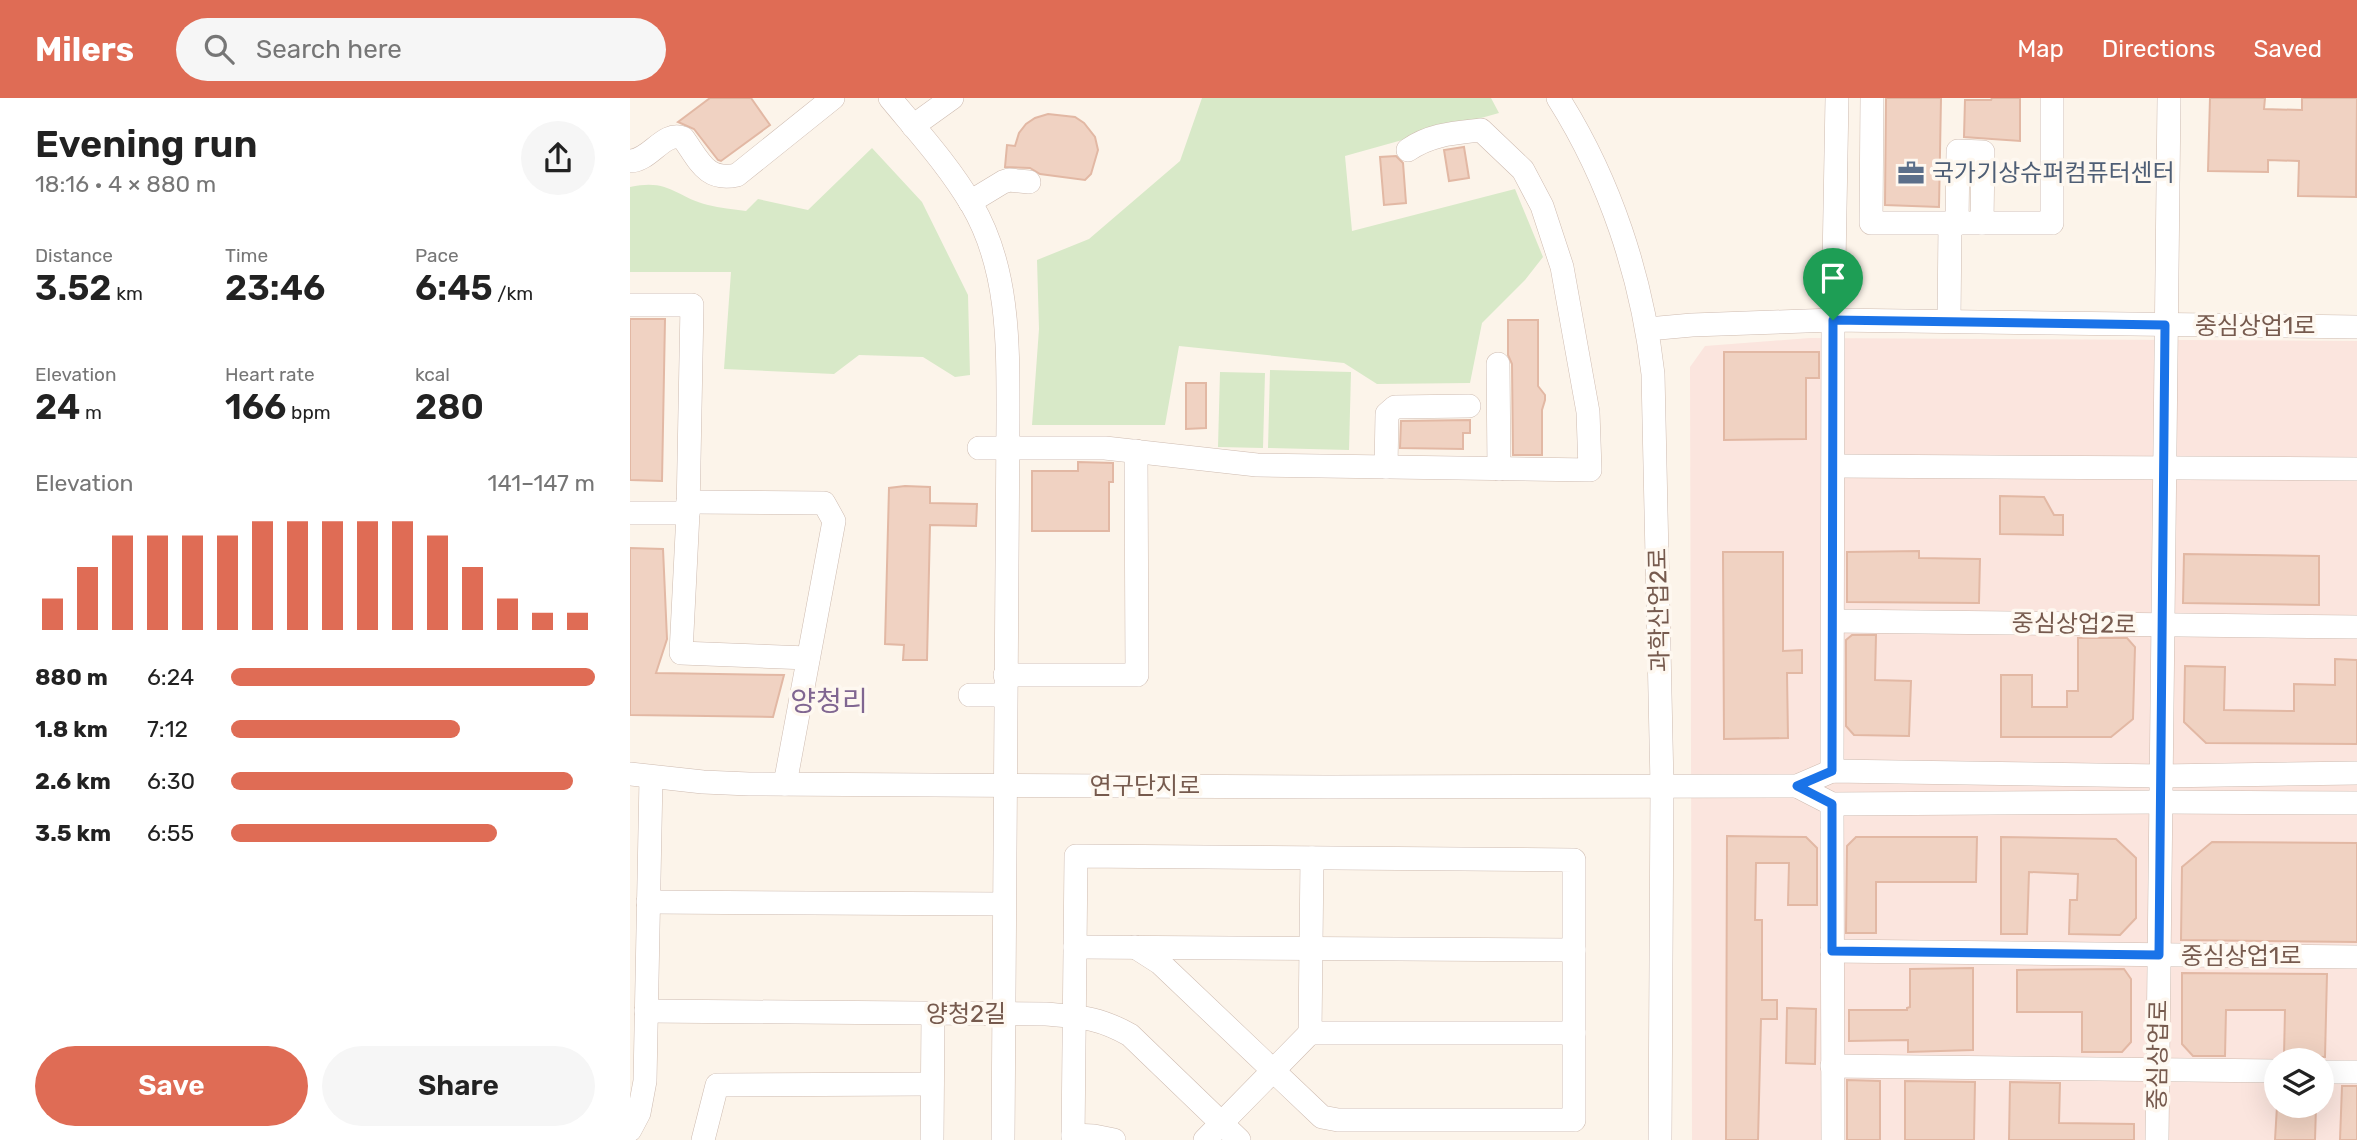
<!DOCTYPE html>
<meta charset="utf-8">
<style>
:root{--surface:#fff;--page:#f6f6f6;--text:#222;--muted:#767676;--accent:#df6c55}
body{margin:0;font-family:Rubik,"Noto Sans KR",sans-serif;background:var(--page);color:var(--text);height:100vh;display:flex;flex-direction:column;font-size:26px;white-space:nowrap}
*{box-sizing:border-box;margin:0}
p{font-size:23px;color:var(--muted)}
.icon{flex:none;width:38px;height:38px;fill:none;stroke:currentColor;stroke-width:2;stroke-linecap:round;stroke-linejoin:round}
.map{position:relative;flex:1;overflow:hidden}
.panel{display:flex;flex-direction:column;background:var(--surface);width:630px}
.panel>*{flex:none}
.buttons{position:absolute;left:1634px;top:950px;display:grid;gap:14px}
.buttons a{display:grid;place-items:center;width:70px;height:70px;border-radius:50%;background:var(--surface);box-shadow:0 7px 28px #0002;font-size:35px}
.pin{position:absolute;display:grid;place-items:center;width:60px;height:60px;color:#fff;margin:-72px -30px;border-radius:50% 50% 50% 0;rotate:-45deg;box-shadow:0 0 7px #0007}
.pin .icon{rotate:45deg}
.round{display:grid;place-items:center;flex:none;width:74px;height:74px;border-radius:37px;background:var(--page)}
.summary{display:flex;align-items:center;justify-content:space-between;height:119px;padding:0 35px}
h1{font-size:38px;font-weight:600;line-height:52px}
.stats{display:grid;grid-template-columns:repeat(3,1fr);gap:10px;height:119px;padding:7px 35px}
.stats div{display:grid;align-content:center}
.stats b{font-size:35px;font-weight:600}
.stats small{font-size:19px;font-weight:400}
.stats p{font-size:19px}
.chart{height:196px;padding:14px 35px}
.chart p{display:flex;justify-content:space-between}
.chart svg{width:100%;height:126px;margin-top:7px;stroke:var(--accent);stroke-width:6}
.action{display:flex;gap:14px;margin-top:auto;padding:14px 35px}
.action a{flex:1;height:80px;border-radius:42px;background:var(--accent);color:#fff;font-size:28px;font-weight:600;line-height:80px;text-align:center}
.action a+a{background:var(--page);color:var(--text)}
ul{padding:0 35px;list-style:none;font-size:23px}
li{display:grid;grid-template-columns:112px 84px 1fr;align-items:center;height:52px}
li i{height:18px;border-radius:9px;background:var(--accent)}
header{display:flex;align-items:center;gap:42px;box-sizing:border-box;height:98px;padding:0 35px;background:var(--accent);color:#fff}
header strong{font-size:33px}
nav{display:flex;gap:38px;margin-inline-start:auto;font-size:24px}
.search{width:490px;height:63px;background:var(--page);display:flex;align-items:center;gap:18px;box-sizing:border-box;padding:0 24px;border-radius:38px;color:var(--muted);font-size:26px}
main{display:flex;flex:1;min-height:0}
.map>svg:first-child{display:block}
.commercial{fill:#fbe5de;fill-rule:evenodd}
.green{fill:#d8e9c8}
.building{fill:#f0d2c2;stroke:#e2b8a4;stroke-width:2}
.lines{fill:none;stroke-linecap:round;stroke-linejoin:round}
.minor-casing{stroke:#cebbb0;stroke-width:24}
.minor{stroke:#fff;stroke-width:23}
.route-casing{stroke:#fff;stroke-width:14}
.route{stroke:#1a73e8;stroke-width:9}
.labels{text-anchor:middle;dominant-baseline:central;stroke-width:7;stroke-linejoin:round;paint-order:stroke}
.service-label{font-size:24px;fill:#4e5e75;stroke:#fef8f0;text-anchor:start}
.street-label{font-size:24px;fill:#765a4e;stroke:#fef8f0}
.quarter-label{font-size:28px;fill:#806691;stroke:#fef8f0}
</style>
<header>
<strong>Milers</strong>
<div class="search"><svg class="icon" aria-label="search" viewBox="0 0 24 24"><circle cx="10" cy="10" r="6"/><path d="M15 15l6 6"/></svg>Search here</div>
<nav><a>Map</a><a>Directions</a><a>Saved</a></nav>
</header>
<main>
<section class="panel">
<div class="summary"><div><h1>Evening run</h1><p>18:16 · 4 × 880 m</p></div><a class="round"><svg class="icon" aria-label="share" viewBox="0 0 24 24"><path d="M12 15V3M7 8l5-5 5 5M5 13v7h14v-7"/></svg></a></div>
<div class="stats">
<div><p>Distance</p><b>3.52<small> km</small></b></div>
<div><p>Time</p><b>23:46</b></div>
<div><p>Pace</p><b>6:45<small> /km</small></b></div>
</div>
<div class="stats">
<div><p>Elevation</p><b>24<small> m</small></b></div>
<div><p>Heart rate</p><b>166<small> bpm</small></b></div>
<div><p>kcal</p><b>280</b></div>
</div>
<div class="chart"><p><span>Elevation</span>141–147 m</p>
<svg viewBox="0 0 160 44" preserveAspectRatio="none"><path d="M5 44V33M15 44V22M25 44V11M35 44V11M45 44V11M55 44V11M65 44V6M75 44V6M85 44V6M95 44V6M105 44V6M115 44V11M125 44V22M135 44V33M145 44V38M155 44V38"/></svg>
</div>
<ul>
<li><b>880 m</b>6:24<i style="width:100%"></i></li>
<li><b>1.8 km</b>7:12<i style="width:63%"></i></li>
<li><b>2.6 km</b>6:30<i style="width:94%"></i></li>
<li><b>3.5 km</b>6:55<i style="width:73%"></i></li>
</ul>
<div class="action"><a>Save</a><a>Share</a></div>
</section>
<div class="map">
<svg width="1727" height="1042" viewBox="0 0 1727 1042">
<rect width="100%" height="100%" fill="#fcf4ea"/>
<!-- commercial -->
<path class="commercial" d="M1180 240 1727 243V1042H1062L1060 269 1075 248ZM1647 962H1692V1008H1647Z"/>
<!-- green -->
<g class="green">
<path d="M572 0H861L869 15 715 58 722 133 885 91 913 159 895 182 852 225 840 285 747 286 714 265 549 248 535 327H402L409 231 407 162 459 141 550 63Z"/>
<path d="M242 50 292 104 338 197 340 277 325 279 293 259 229 257 204 276 94 271 101 174H0V89C39 80 46 99 78 107 90 110 103 111 116 113L128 101 178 112Z"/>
<path d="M640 272 721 274 719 352 638 350Z"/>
<path d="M590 274 635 275 633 350 588 349Z"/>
</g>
<!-- building -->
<g class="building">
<path d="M80 0H121L140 27 91 63 88 62 64 31 48 24Z"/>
<path d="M1256 0H1311L1309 109 1255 107Z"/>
<path d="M1362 0H1390V43L1334 39 1335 2H1361Z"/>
<path d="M1580 0H1635L1634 11 1672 12V0H1727L1726 99 1668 98 1669 63 1638 62V74L1578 73Z"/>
<path d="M418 16 445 19 454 25 465 39 468 52 461 76 455 82 410 76 400 70 375 69 377 47 385 48 389 35 396 26 405 20Z"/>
<path d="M834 49 839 80 819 83 814 52Z"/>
<path d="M766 58 773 65 776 105 754 107 750 59Z"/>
<path d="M0 221H35L32 383 0 382Z"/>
<path d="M878 222H908V288L915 297V302L912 312V357H883L882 266 878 257Z"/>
<path d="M1094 254H1189V280H1176V341L1094 342Z"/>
<path d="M556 285H576V330L556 331Z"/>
<path d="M840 322V335H833V351L770 350 771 323Z"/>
<path d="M448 364 483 365V384H479V433H402V373H448Z"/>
<path d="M275 388 300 389V405L347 406 346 428 300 427 297 562H273L274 547 255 546 259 390Z"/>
<path d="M1370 398 1414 399 1424 417H1433V437L1370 436Z"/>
<path d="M0 450 33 451 37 541 26 575 154 577 143 619 0 617Z"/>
<path d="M1289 453V460L1350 461 1349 505 1217 504V454Z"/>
<path d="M1093 454H1153V553L1172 552V575H1157L1158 640 1094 641Z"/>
<path d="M1554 456 1689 458V507L1553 505Z"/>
<path d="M1222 537H1246L1245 582 1281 583 1279 638 1224 637 1216 628V542Z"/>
<path d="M1448 540H1497L1505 549 1503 621 1481 639H1371V577H1402V609H1437V593H1448Z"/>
<path d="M1705 561 1727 562V646L1576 645 1554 624 1555 568 1595 569 1594 612 1664 613V586L1705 587Z"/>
<path d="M1097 738 1176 739 1187 750V807H1158L1159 765H1126L1125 822H1132V902H1147V921H1131L1128 1042H1096Z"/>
<path d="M1226 739H1347L1346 784H1246V835H1216L1217 748Z"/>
<path d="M1371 739 1486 741 1506 760V820L1490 837 1439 836 1440 802H1447L1448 776 1399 774 1397 836H1371Z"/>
<path d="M1582 744 1727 745V844L1551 842 1552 769Z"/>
<path d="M1343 870V952L1278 954V942L1219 943V912H1277V910L1280 909V871Z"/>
<path d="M1494 871 1501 881V944L1492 954H1452V914H1387V872Z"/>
<path d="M1552 875 1697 876 1695 959 1654 958 1655 912H1596L1595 958H1563L1552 946Z"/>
<path d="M1157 910 1186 911 1185 966 1156 965Z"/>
<path d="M1217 982 1250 983V1042H1217Z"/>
<path d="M1275 983 1345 984 1344 1042H1275Z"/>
<path d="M1380 984 1430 985 1429 1025 1504 1026V1042H1379Z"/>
<path d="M1712 988H1727V1042H1710Z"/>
<path d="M1647 1008H1686L1685 1042H1645Z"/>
</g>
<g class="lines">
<!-- minor casing -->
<g class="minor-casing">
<g id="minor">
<path d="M260 0C289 35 319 68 342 107 380 172 378 250 378 322L373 1042"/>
<path d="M928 0C980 82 1012 179 1023 276L1032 687 1030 1042"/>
<path d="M1242 0 1241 125H1422V0"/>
<path d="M283 28 322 0"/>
<path d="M0 63C20 63 34 32 53 40 69 62 76 84 107 77L203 0"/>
<path d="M340 104 373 84 379 82 399 84"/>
<path d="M1327 126 1328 53 1353 54 1352 125"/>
<path d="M0 207H62L58 415 51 555 178 560"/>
<path d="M1319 223 1320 126"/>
<path d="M1018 231 1062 227 1203 222 1727 229"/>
<path d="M868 266 869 371"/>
<path d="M349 350H475L627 367 960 372 958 314 932 169 912 108 893 72 851 32C825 35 801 36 778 52"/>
<path d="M1204 368 1727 371"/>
<path d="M756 369 757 316 765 309 839 308"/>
<path d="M58 404 194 405 204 423 155 686"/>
<path d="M0 415H58"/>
<path d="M1203 523 1727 529"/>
<path d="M375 577H507L506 353"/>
<path d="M340 597H375"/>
<path d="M1202 673 1203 222 1207 0"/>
<path d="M0 676 73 684 119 686 698 689 1167 688 1202 673 1531 678 1727 675"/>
<path d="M1167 688 1202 706 1531 704 1727 705"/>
<path d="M1202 706 1203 1042"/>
<path d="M682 760 680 935H944"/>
<path d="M18 804 374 806"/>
<path d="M445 849 944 852"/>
<path d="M1202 853 1727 859"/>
<path d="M16 913 416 916C451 919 468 919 500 937L609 1042"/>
<path d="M1202 968 1647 973"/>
<path d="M1692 974H1727"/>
<path d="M0 1032 9 1015 15 983 21 680"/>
<path d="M443 1037 464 1038 484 1042"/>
<path d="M73 1042 87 987 302 986"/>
<path d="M302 1042 303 916"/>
<path d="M443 1042 446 758 944 762V1022H708L692 1019 530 865 505 849"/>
<path d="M575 1042 680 935"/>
<path d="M1527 1042 1539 0"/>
</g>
</g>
<!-- minor -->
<use href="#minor" class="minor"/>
</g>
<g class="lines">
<!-- route casing -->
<g class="route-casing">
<path id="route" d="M1203 222 1535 227 1529 857 1202 853V706L1167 688 1202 673Z"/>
</g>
<!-- route -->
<use href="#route" class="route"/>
</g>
<!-- icons -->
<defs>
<g id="office-bare" transform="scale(2.1)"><path d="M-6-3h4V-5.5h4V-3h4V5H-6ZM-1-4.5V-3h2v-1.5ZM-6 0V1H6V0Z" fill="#5c6f8a" stroke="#fef8f0" stroke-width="2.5" paint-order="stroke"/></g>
</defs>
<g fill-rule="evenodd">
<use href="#office-bare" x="1281" y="75"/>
</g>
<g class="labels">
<!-- service labels -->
<g class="service-label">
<text x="1302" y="75">국가기상슈퍼컴퓨터센터</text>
</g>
<!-- street labels -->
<g class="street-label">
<text x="1625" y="228">중심상업1로</text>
<text transform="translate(1029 512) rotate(-91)">과학산업2로</text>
<text transform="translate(1444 526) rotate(1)">중심상업2로</text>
<text x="515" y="688">연구단지로</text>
<text x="1611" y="858">중심상업1로</text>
<text x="336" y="916">양청2길</text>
<text transform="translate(1528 957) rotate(-89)">중심상업로</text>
</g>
<!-- quarter labels -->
<g class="quarter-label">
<text x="199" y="603">양청리</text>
</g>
</g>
</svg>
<div class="buttons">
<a><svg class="icon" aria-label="layers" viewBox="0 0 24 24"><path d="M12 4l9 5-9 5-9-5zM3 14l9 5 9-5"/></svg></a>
</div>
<div class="pin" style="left:1203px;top:222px;background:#1e9e55"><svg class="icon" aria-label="arrive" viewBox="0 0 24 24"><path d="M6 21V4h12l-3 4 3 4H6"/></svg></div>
</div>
</main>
